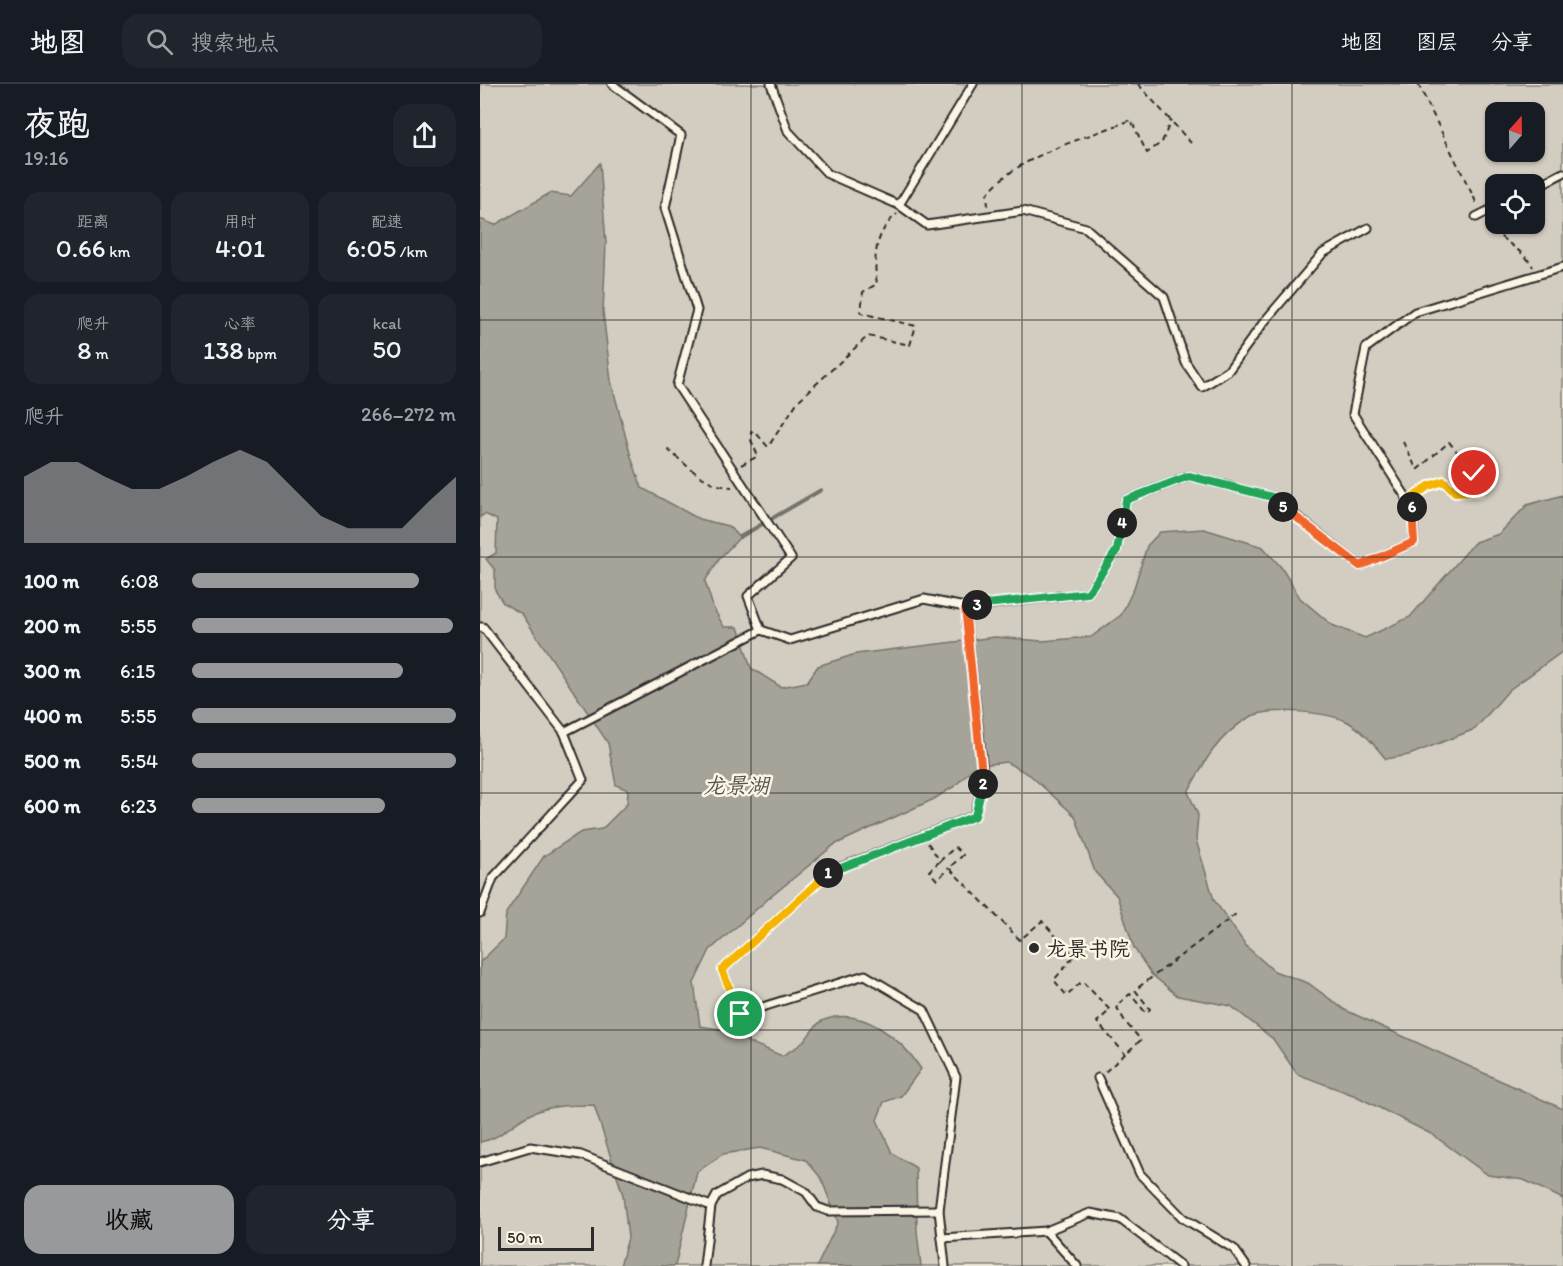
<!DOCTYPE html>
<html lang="zh">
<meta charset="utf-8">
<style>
:root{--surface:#171b24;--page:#20242c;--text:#f1f3f6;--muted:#9ea1a6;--line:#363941;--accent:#98999b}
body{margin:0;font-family:Itim,"LXGW WenKai TC",sans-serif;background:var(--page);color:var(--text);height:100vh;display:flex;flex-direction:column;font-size:22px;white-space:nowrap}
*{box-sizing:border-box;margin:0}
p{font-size:20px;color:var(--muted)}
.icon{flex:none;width:33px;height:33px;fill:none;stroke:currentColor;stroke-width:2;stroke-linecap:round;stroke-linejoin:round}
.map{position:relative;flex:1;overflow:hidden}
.panel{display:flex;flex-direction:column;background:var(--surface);width:480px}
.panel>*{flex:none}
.needle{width:39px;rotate:20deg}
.buttons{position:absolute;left:1005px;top:18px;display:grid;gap:12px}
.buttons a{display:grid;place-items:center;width:60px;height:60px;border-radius:12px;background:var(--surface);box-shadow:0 2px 4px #0004;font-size:30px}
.scale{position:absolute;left:18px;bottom:15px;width:96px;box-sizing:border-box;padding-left:6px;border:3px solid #2b2b2b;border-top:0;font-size:16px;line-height:21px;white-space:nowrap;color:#2b2b2b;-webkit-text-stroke:4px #fcf5e5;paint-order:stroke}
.pin{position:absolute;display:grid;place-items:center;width:51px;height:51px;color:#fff;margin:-26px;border:3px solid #fff;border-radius:50%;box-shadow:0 2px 6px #0007}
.km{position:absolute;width:30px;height:30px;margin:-15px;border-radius:50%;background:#222;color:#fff;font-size:16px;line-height:30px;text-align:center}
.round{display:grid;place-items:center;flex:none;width:63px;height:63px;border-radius:18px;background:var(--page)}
.summary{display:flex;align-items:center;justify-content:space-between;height:102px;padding:0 24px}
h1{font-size:33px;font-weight:600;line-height:45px}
.metrics{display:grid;grid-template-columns:repeat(3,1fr);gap:9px;height:102px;padding:6px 24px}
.metrics div{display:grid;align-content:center;border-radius:15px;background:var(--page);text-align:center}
.metrics b{font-size:26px;font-weight:600}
.metrics small{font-size:16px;font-weight:400}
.metrics p{font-size:16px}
.chart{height:168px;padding:12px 24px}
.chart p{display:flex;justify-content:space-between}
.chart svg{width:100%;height:108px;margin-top:6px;fill:var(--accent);opacity:.7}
.cta{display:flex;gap:12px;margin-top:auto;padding:12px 24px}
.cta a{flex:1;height:69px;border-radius:18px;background:var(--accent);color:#111;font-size:24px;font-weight:600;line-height:69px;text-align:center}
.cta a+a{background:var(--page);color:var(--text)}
ul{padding:0 24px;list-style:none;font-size:20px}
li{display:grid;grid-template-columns:96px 72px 1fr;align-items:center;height:45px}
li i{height:15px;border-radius:8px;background:var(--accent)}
header{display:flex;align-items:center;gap:36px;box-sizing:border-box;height:84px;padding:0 30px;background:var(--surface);border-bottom:2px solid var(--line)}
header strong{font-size:28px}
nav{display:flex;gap:33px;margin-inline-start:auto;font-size:21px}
.search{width:420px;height:54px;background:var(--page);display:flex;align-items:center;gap:15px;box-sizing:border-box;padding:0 21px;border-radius:18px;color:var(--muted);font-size:22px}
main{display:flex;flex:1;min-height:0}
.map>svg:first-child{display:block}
.green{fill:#d2cdc0;stroke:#7e7c76;stroke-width:1.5;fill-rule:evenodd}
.water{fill:#a6a399;stroke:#75736d;stroke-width:1.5}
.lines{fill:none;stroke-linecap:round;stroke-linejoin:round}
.stream{stroke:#75736d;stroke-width:4}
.lane-casing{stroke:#2b2b2b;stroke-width:11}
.path{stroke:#2b2b2b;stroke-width:2;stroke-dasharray:6 4.5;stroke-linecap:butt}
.lane{stroke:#fcf5e5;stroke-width:7}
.split-1-casing{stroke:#fff;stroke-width:12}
.split-2-casing{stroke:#fff;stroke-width:12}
.split-3-casing{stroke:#fff;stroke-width:12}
.split-4-casing{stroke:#fff;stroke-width:12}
.split-5-casing{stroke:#fff;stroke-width:12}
.split-6-casing{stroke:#fff;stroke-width:12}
.split-7-casing{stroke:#fff;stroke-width:12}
.split-1{stroke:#f5b400;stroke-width:8}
.split-2{stroke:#22a559;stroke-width:8}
.split-3{stroke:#f0652b;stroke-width:8}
.split-4{stroke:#22a559;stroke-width:8}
.split-5{stroke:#22a559;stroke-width:8}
.split-6{stroke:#f0652b;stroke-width:8}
.split-7{stroke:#f5b400;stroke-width:8}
.grid{fill:none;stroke:#2b2b2b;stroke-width:1.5;stroke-opacity:0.55}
.poi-dot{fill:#2b2b2b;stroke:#fcf5e5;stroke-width:2}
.labels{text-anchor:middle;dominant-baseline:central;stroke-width:5;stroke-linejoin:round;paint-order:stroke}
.poi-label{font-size:21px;fill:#2b2b2b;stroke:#fcf5e5;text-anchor:start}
.water-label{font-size:22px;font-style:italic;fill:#565552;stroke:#fcf5e5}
</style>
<header>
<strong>地图</strong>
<div class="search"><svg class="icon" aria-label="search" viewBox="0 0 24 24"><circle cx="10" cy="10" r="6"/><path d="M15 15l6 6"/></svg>搜索地点</div>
<nav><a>地图</a><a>图层</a><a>分享</a></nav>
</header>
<main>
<section class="panel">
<div class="summary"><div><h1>夜跑</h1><p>19:16</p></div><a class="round"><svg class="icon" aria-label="share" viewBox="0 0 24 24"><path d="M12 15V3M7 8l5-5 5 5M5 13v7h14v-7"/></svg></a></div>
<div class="metrics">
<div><p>距离</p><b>0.66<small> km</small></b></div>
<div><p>用时</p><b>4:01</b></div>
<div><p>配速</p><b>6:05<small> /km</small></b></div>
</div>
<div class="metrics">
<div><p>爬升</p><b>8<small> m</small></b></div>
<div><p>心率</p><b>138<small> bpm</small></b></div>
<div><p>kcal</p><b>50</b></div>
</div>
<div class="chart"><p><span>爬升</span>266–272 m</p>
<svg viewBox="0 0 160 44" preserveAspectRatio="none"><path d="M0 44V17L10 11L20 11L30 17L40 22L50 22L60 17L70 11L80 6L90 11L100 22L110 33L120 38L130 38L140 38L150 27L160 17V44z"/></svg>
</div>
<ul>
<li><b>100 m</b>6:08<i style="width:86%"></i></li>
<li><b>200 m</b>5:55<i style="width:99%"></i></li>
<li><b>300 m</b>6:15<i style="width:80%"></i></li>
<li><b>400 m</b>5:55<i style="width:100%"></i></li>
<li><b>500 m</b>5:54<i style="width:100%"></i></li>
<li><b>600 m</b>6:23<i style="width:73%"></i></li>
</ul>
<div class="cta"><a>收藏</a><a>分享</a></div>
</section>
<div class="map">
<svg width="1083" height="1182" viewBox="0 0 1083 1182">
<rect width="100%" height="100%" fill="#efe9da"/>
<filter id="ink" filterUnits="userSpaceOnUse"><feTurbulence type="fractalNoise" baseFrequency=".0167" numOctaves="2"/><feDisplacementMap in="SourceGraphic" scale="12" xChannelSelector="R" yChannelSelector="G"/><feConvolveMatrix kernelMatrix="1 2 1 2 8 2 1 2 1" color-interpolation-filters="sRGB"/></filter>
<g filter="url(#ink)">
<!-- green -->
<path class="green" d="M0 0H1083V1182H0ZM1016 28H1054V68H1016ZM1016 100H1054V140H1016Z"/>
<!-- water -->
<path class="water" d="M120 79 126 159 123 228 131 297 151 373 162 404 219 435 248 442 260 453 240 474 225 497 233 523 244 543H258L271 584 301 603 327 598 338 582 376 570 515 553 562 557 611 553 641 531 654 504 667 462 680 448 724 445 783 463 801 483 820 514 852 541 885 554 930 533 995 458 1019 450 1047 421 1083 411V567L1029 606 995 645 929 671 906 675C895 662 882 645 866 637 845 628 788 622 768 634 737 653 724 678 708 708L718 731 716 756 734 816 767 863 794 887 828 899 865 926 1083 1025V1115L1044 1096 1008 1091 953 1051 876 1012 817 990 793 955 751 922 698 912 671 890 654 864 637 812 615 788 595 732 550 691 526 678 495 682 475 702 454 715 354 761 288 815 230 866 214 899 220 942 239 945 302 972C308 968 316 964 322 959 329 953 335 939 344 936 382 922 422 955 441 985L421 1012 404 1018 397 1036 412 1069 436 1084 437 1148 441 1182H337L358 1138 341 1094 326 1076 280 1064 243 1070 217 1088 195 1182H140L148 1154 143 1111 114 1021C91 1021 65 1021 45 1033 29 1042 18 1056 0 1058V878L24 855 26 829 64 772 101 748 122 745 147 720 148 706 136 701 128 659 42 530 23 519 15 506V486L6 475 16 469 17 436 5 430 0 433V135L15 141 70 109 91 112Z"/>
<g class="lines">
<!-- stream -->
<path class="stream" d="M260 453 341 406"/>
<!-- lane casing -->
<g class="lane-casing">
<g id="lane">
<path d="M132 0 201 51 185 124 217 226 197 301 311 474 268 512 281 546 310 556 444 515 485 523 608 509 637 466 646 416 709 392 792 413 880 482 934 458 933 424 873 330 886 264 935 228 1083 183"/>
<path d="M291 0 308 47 348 90 419 121 447 141 543 127 606 144 684 213 706 279 722 303 748 287 784 238 843 169 888 144"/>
<path d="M1054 104 1083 89"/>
<path d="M419 121 493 0"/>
<path d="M996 133 1016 123"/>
<path d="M0 543H3L84 648 103 696 13 794 0 829"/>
<path d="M84 648 281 546"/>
<path d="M618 994 660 1090 703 1134 754 1165 766 1182"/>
<path d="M0 1078 50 1063 101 1071 231 1122"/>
<path d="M566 1147 597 1182"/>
<path d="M462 1154 566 1147 610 1129 640 1135 701 1182"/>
<path d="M224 1182 231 1122 237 1111 267 1094 282 1091 302 1095 326 1108 337 1123 348 1127 459 1126"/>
<path d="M465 1182 459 1126 476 993 444 926 385 891 260 930 242 886 349 788 494 732 504 696 485 523"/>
</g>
</g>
<!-- path -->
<g class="path">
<path d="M658 0 711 59"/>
<path d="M938 0 998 122"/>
<path d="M508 122 507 110C538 71 606 54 651 36L667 69 682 58 691 36"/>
<path d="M1007 137C1018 157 1042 163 1053 183"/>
<path d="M923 358 937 386 969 358 994 389 999 407 975 408 964 397 949 402 935 412"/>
<path d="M187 365C206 380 226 403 252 403"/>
<path d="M261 381 278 372 271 356V347L277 350 288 363 318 317 388 252 430 261 436 242 381 229 383 208 397 200C393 173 395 148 417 130"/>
<path d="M448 759 460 777 475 763 483 771 469 784 540 856 562 837 594 872 574 896 587 912 602 897 630 926 617 938 645 970"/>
<path d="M460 777 449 787 457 796 469 784"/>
<path d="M625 988 661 956 646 939 636 922 650 910 666 929 670 925 655 906 756 830"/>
</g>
<!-- lane -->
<use href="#lane" class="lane"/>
</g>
</g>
<g class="lines" filter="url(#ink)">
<!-- split-1 casing -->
<g class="split-1-casing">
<path id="split-1" d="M260 930 242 886 348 789"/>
</g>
<!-- split-2 casing -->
<g class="split-2-casing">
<path id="split-2" d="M348 789 495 732 503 700"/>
</g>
<!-- split-3 casing -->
<g class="split-3-casing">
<path id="split-3" d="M497 521 485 523 503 700"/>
</g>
<!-- split-4 casing -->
<g class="split-4-casing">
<path id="split-4" d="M497 521 608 509 637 466 642 439"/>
</g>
<!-- split-5 casing -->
<g class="split-5-casing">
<path id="split-5" d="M642 439 646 416 709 392 792 413 803 423"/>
</g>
<!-- split-6 casing -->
<g class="split-6-casing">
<path id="split-6" d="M803 423 880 482 934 458 932 423"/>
</g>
<!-- split-7 casing -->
<g class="split-7-casing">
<path id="split-7" d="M932 423 928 417 949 402 964 397 975 408 999 407 994 389"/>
</g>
<!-- split-1 -->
<use href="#split-1" class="split-1"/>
<!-- split-2 -->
<use href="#split-2" class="split-2"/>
<!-- split-3 -->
<use href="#split-3" class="split-3"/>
<!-- split-4 -->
<use href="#split-4" class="split-4"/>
<!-- split-5 -->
<use href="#split-5" class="split-5"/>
<!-- split-6 -->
<use href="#split-6" class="split-6"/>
<!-- split-7 -->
<use href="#split-7" class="split-7"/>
</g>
<!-- grid -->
<path class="grid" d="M271 0V1182M542 0V1182M812 0V1182M0 236H1083M0 473H1083M0 709H1083M0 946H1083"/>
<!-- markers -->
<circle class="poi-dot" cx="554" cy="864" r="6"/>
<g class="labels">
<!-- poi labels -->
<g class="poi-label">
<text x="566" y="864">龙景书院</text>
</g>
<!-- water labels -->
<g class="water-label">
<text x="256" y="701">龙景湖</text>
</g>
</g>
</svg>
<div class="buttons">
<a><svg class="needle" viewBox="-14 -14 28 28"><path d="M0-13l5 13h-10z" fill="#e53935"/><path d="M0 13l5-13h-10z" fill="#9ea1a6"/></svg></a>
<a><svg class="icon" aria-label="locate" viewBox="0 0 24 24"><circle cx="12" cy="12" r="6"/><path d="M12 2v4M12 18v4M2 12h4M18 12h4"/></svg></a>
</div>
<div class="scale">50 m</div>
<div class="pin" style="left:260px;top:930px;background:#1e9e55"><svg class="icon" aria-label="arrive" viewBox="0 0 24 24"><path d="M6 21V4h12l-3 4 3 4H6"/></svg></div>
<div class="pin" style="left:994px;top:389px;background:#d93025"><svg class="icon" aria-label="check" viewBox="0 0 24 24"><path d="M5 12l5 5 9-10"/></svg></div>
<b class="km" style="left:348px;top:789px">1</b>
<b class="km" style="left:503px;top:700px">2</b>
<b class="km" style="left:497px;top:521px">3</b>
<b class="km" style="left:642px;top:439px">4</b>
<b class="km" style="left:803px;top:423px">5</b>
<b class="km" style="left:932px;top:423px">6</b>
</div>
</main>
